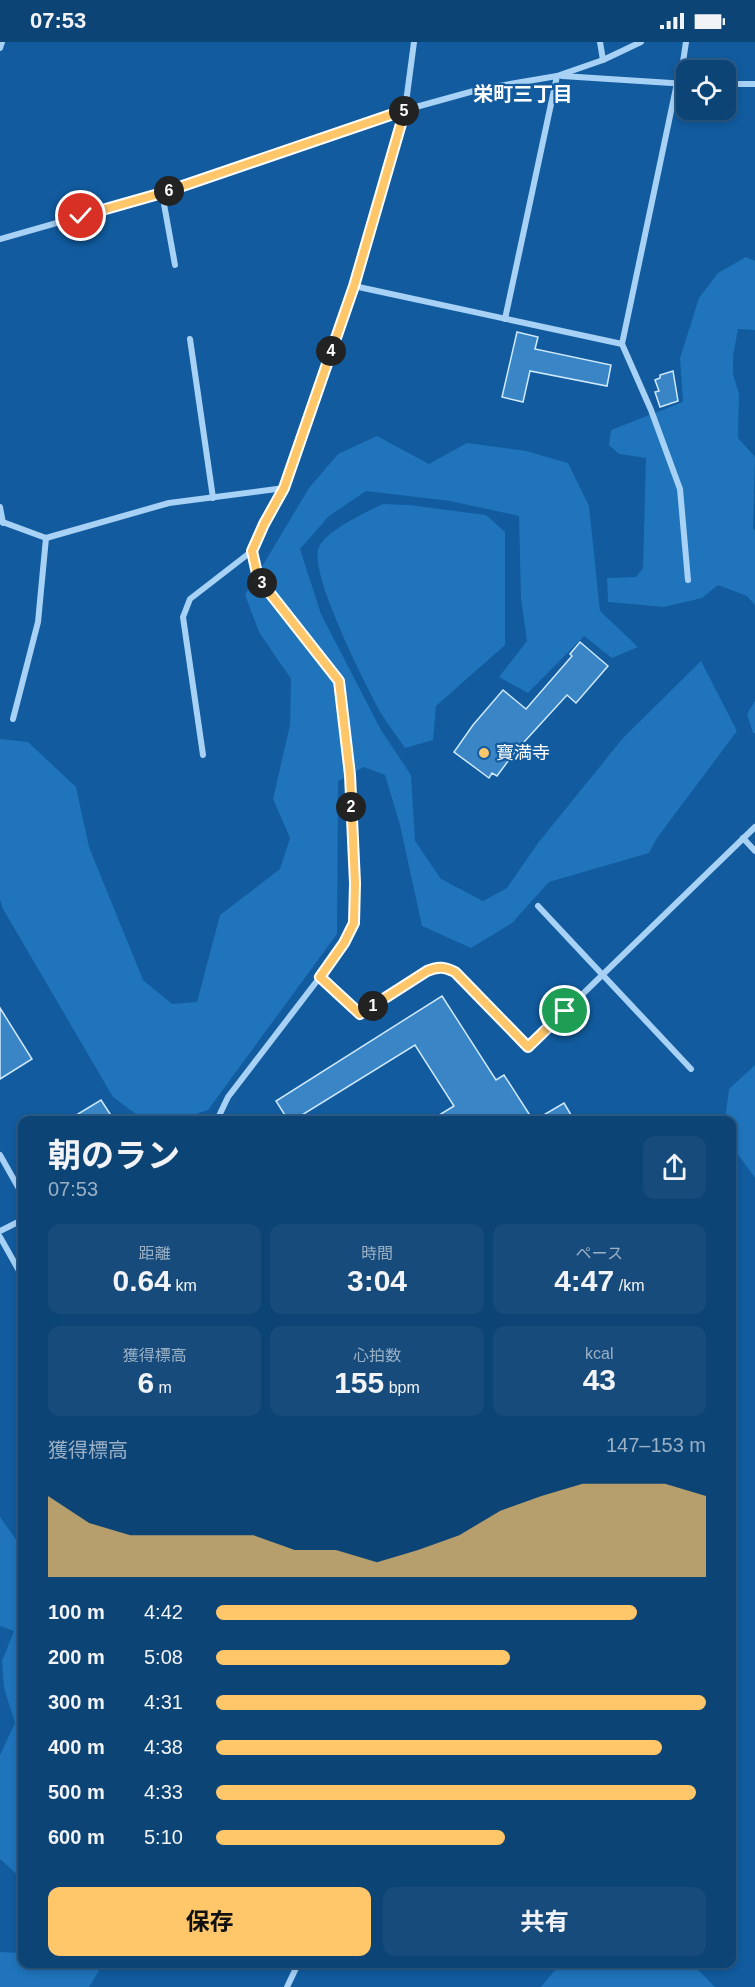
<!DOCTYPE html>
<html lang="ja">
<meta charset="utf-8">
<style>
:root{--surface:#0d4476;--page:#164b7b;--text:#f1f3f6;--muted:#9ab0c5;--line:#2d5c88;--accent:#ffc66a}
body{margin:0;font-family:Helvetica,"Noto Sans JP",sans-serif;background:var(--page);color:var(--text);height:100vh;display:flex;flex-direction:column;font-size:22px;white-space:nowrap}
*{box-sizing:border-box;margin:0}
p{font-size:20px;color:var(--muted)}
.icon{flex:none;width:33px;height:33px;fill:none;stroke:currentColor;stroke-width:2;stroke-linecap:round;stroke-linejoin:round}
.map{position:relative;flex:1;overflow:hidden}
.sheet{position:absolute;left:18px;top:1074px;width:718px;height:852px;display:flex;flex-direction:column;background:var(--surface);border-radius:12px;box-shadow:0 3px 9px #0003,0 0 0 2px var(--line)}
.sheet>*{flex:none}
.fabs{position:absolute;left:676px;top:18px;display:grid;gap:12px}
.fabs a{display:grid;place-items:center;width:60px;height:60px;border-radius:12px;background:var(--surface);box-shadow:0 3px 9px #0003,0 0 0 2px var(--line);font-size:30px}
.pin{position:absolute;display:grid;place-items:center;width:51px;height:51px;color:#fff;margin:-26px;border:3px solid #fff;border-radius:50%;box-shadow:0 2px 6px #0007}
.km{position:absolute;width:30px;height:30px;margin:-15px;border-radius:50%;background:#222;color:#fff;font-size:16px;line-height:30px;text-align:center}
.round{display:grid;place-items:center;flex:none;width:63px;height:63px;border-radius:12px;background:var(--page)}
.headline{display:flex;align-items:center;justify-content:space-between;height:102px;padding:0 30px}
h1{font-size:33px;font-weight:700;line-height:45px}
.stats{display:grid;grid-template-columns:repeat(3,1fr);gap:9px;height:102px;padding:6px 30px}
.stats div{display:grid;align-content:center;border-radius:12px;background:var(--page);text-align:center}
.stats b{font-size:30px;font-weight:700}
.stats small{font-size:16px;font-weight:400}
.stats p{font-size:16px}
.chart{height:168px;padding:12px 30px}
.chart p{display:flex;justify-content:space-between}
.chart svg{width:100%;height:108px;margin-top:6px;fill:var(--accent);opacity:.7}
.action{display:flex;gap:12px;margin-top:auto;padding:12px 30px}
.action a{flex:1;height:69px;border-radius:12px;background:var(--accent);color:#111;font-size:24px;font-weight:700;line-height:69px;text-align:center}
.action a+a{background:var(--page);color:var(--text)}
ul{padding:0 30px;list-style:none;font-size:20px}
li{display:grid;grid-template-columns:96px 72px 1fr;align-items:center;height:45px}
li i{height:15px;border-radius:8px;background:var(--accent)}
.status{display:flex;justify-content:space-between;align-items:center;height:42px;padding:0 30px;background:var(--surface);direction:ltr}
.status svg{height:16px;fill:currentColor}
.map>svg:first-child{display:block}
.green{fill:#1f74bb}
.building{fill:#3985c5;stroke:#cfe9fe;stroke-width:1.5}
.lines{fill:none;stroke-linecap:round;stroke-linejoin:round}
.street{stroke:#a7d1f5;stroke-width:6}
.route-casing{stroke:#fff;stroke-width:12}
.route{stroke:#ffc66a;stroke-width:8}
.poi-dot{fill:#ffc66a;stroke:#115b9e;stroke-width:2}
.labels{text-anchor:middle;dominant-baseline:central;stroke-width:4.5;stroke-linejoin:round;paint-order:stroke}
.poi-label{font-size:18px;fill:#fff;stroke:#115b9e;text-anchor:start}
.neighbourhood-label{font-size:20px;font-weight:bold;fill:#fff;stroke:#115b9e}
</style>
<div class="status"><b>07:53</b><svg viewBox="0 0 49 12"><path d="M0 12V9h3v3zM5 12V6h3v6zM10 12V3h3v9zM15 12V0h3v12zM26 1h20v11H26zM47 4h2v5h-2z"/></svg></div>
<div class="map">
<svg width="755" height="1945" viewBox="0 0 755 1945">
<rect width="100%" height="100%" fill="#115b9e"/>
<!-- green -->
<g class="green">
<path d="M746 215 755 219V288L738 287 733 314V332L739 352 738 396 755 415 753 487 755 488V563L747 554 718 543 702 556 664 565 608 560 607 536 636 535 643 526 646 416 619 412 609 403 611 388 683 360 680 316 699 256 718 231Z"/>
<path d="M377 394 429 422 467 401 526 409 568 421 589 464 600 569 638 605 612 616 584 594 528 651 499 635 527 599 521 557 519 474 450 459 366 449 329 474 300 507 321 572 381 688 411 733 415 799 441 837 483 859 507 846 538 801 623 696 701 619 737 689 657 796 649 811 549 840 512 881 471 906 422 884 400 783 385 733 364 725 338 739 337 892 208 1068 178 1078H144L113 1055 3 867 0 858V697L28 700 76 745 89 805 143 938 172 962 197 960 220 873 280 827 290 796 273 757 290 683 291 637 259 590 245 553 309 446 338 412Z"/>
<path d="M383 462 409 463 486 473 505 490V603L436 664 433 698 405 706C397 694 388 683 381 671 367 646 307 528 319 505 326 489 366 470 383 462Z"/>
<path d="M755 659V691H753L747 672Z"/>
<path d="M755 1023V1136L732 1104V1078H725L729 1047Z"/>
<path d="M0 1475 22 1506V1837L0 1817V1713L15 1681 4 1646 2 1619 14 1589 0 1584Z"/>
<path d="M0 1910 22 1911V1922H103L89 1945H0Z"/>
<path d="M560 1922H692L715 1945H541Z"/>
</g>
<!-- building -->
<g class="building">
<path d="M517 290 538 295 535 307 611 323 607 344 530 329 523 360 502 355Z"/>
<path d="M673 329 678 359 660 365 655 350 659 349 655 338 660 336V333Z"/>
<path d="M580 600 608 624 576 661 567 653 514 711 497 734 492 731 489 736 454 710 473 683 503 648 526 667 572 614 570 612Z"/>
<path d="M442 954 496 1038 504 1033 533 1078H431L454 1064 415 1003 294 1078H288L276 1059Z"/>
<path d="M0 966 32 1017 0 1037Z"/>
<path d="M101 1058 114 1078H68Z"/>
<path d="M564 1061 574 1078H535Z"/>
</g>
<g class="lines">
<!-- street -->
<g class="street">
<path d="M600 0 603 18"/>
<path d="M686 0 681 33 677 41 622 302 651 368 680 447 688 538"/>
<path d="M0 6 2 0"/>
<path d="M562 34 687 42"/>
<path d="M726 42H755"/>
<path d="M162 151 175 223"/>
<path d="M0 197 162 151 405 68 481 47 557 34 603 18 641 0"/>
<path d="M354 244 622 302"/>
<path d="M505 277 557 34"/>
<path d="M190 297 213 456"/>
<path d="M0 465 3 481"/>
<path d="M0 479 46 496 169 461 284 446"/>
<path d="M13 677 38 580 46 496"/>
<path d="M203 713 183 575 190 557 252 509"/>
<path d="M743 796 755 809"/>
<path d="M538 864 691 1027"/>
<path d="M320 935 360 972 427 929C438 924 445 924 455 930L528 1005 755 785"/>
<path d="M217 1078 228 1055 320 935 344 901 354 881 355 841 350 733 339 639 258 536 252 509 264 482 284 446 354 244 405 68 414 0"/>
<path d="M0 1113 22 1152"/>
<path d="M0 1189 22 1178"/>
<path d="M0 1195 22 1234"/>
<path d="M287 1945 298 1922"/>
</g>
</g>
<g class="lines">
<!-- route casing -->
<g class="route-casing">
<path id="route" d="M81 174 162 151 405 68 354 244 284 446 264 482 252 509 258 536 339 639 350 733 355 841 354 881 344 901 320 935 360 972 427 929C438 924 445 925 455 930L528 1005 565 969"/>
</g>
<!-- route -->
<use href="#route" class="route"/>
</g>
<!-- markers -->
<circle class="poi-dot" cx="484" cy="711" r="6"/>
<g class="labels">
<!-- poi labels -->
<g class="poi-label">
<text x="496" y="711">寶満寺</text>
</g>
<!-- neighbourhood labels -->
<g class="neighbourhood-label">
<text x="523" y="52">栄町三丁目</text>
</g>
</g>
</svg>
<div class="fabs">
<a><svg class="icon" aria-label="locate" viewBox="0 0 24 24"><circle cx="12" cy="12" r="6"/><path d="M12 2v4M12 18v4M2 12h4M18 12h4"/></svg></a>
</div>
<div class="pin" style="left:565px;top:969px;background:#1e9e55"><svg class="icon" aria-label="arrive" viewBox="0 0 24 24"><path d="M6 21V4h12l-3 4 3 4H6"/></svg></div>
<div class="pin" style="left:81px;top:174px;background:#d93025"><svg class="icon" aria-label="check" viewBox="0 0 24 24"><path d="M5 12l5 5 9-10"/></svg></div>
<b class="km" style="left:373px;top:964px">1</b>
<b class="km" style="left:351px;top:765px">2</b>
<b class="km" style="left:262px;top:541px">3</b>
<b class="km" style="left:331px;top:309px">4</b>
<b class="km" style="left:404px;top:69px">5</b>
<b class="km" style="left:169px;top:149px">6</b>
<section class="sheet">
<div class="headline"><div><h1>朝のラン</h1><p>07:53</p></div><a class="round"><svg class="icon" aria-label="share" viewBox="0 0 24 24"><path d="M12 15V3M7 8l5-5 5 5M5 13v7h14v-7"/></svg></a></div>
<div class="stats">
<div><p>距離</p><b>0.64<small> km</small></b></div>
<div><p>時間</p><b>3:04</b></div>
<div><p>ペース</p><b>4:47<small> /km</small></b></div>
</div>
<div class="stats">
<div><p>獲得標高</p><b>6<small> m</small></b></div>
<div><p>心拍数</p><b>155<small> bpm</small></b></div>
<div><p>kcal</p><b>43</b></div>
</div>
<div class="chart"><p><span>獲得標高</span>147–153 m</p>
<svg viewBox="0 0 160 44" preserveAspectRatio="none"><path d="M0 44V11L10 22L20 27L30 27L40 27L50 27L60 33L70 33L80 38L90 33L100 27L110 17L120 11L130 6L140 6L150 6L160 11V44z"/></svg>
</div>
<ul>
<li><b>100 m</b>4:42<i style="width:86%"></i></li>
<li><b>200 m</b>5:08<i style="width:60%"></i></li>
<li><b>300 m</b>4:31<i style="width:100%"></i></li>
<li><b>400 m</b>4:38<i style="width:91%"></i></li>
<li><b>500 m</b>4:33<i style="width:98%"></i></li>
<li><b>600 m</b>5:10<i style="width:59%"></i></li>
</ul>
<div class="action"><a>保存</a><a>共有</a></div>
</section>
</div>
